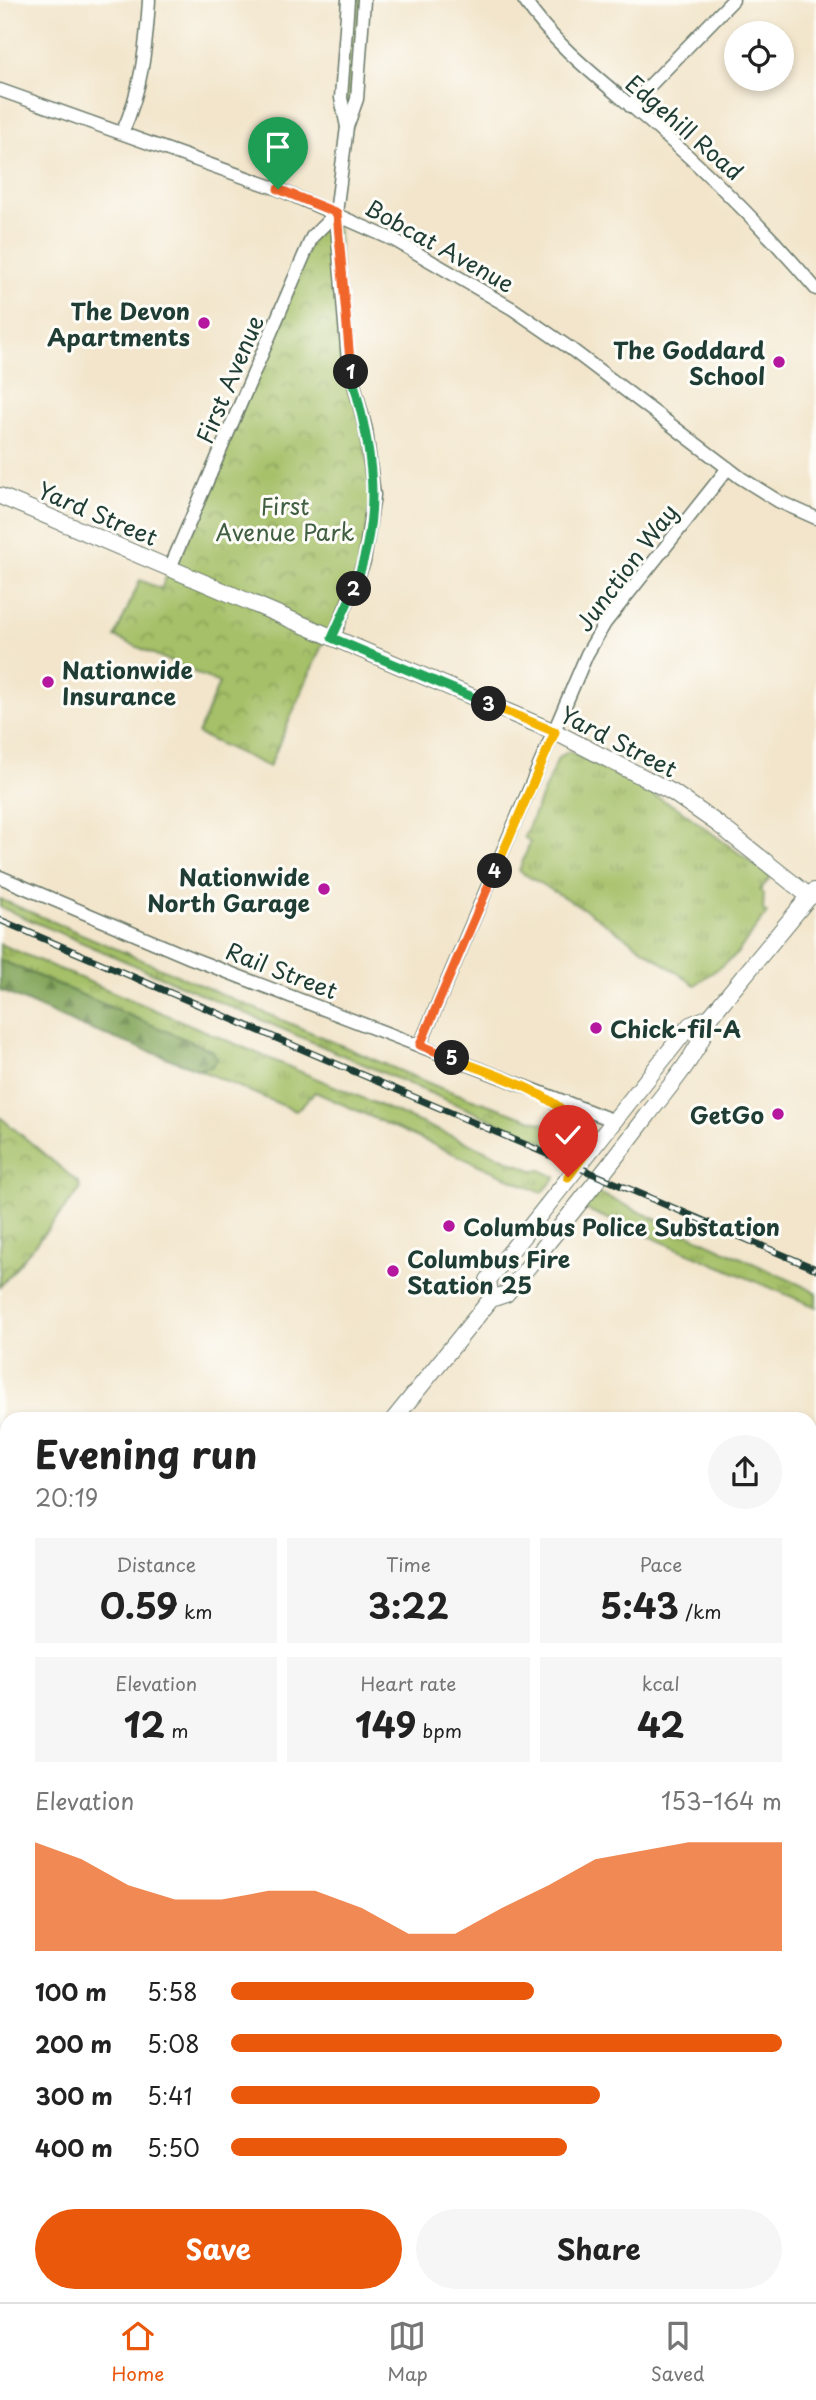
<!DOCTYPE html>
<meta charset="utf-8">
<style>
:root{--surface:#fff;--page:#f6f6f6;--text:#222;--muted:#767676;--line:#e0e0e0;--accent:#ea580c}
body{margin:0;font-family:"Playpen Sans",sans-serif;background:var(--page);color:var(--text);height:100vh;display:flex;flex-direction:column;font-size:26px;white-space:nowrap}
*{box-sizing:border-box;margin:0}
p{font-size:23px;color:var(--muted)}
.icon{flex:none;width:38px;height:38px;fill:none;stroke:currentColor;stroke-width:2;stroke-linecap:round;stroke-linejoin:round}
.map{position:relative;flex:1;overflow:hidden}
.sheet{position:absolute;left:0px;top:1412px;width:817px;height:891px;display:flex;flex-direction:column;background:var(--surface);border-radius:21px 21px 0 0;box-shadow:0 4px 10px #0003}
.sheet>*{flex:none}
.buttons{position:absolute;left:724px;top:21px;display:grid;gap:14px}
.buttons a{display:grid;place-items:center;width:70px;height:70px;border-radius:50%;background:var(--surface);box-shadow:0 4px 10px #0003;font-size:35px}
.pin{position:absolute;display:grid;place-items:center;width:60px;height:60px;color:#fff;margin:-72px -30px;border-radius:50% 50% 50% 0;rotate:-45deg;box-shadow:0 0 7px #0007}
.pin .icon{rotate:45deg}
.km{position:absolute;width:35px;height:35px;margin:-18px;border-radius:50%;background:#222;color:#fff;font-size:19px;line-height:35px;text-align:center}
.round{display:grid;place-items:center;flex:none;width:74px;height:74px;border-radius:37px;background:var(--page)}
.summary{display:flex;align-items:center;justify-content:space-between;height:119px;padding:0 35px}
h1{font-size:38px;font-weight:700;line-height:52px}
.stats{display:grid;grid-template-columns:repeat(3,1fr);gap:10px;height:119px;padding:7px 35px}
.stats div{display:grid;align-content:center;border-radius:0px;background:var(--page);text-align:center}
.stats b{font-size:35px;font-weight:700}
.stats small{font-size:19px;font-weight:400}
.stats p{font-size:19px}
.chart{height:196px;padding:14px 35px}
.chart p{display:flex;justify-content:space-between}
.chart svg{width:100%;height:126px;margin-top:7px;fill:var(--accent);opacity:.7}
.primary-button{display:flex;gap:14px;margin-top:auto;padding:14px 35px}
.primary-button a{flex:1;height:80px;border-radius:42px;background:var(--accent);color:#fff;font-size:28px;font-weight:700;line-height:80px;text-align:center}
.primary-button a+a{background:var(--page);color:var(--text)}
ul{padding:0 35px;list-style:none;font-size:23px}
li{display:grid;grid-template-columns:112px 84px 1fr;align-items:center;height:52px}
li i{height:18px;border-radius:9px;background:var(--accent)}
.menu{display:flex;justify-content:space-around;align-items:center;height:98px;border-top:2px solid var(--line);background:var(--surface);font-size:19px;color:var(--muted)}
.menu a{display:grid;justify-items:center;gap:4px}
.menu .active{color:var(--accent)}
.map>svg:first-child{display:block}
.grass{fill:url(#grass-tufts);stroke:#627e4e;stroke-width:2}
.forest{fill:url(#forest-firs);stroke:#527248;stroke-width:2}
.park{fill:url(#park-crowns);stroke:#627e4e;stroke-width:2}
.water{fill:url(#water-waves);stroke:#3b7c84;stroke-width:2}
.pier{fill:#f2e5cb}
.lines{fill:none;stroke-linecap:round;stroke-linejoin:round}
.minor-casing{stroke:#697869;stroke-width:15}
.tertiary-casing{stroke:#697869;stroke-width:18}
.secondary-casing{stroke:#697869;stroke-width:20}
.motorway-casing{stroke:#697869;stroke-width:25}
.minor{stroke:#fff;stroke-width:12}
.tertiary{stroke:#fff;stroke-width:16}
.secondary{stroke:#fde4d1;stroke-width:18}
.motorway{stroke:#fbbb8d;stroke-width:23}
.rail-casing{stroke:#1f3d34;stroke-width:7}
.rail{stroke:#fdfcf7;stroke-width:4.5;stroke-dasharray:13;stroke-linecap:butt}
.split-1-casing{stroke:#fff;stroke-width:14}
.split-2-casing{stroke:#fff;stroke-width:14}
.split-3-casing{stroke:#fff;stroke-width:14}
.split-4-casing{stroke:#fff;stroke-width:14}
.split-5-casing{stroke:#fff;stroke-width:14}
.split-6-casing{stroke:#fff;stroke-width:14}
.split-1{stroke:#f0652b;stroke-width:9}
.split-2{stroke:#22a559;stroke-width:9}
.split-3{stroke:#22a559;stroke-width:9}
.split-4{stroke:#f5b400;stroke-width:9}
.split-5{stroke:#f0652b;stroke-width:9}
.split-6{stroke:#f5b400;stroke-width:9}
.poi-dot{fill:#b5179e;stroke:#fdfcf7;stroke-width:2.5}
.labels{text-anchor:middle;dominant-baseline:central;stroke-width:6;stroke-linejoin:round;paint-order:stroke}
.street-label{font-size:23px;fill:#1f3d34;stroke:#fdfcf7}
.poi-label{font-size:23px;font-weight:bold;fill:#1f3d34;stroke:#fdfcf7;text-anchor:end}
.park-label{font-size:23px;fill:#405e41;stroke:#fdfcf7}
</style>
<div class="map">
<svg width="816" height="2302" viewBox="0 0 816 2302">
<defs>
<pattern id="grass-tufts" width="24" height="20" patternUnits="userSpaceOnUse" patternTransform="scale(1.75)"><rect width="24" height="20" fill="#a5c067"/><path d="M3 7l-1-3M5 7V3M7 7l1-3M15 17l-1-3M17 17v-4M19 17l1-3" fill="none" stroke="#869d56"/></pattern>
<pattern id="forest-firs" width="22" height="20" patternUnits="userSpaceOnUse" patternTransform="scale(1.75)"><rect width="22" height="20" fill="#84a65c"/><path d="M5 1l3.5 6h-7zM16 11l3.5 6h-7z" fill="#6b884d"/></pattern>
<pattern id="park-crowns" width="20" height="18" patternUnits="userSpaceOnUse" patternTransform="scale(1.75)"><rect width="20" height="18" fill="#a5c067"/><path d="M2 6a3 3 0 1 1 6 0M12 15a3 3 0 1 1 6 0" fill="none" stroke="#869d56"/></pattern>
<pattern id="water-waves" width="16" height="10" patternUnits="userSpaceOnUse" patternTransform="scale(1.75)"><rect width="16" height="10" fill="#57bcd5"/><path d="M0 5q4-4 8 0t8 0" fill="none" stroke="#479aae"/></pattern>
</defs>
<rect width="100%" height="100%" fill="#fdfcf7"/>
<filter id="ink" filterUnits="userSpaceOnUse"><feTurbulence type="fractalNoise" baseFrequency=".0143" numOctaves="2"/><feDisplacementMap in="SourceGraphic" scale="14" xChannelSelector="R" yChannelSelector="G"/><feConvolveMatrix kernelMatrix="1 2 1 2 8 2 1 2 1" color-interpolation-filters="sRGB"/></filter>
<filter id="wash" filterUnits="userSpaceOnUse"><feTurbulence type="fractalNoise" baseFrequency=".00686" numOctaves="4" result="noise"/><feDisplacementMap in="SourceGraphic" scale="28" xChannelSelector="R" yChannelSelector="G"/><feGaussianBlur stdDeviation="1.57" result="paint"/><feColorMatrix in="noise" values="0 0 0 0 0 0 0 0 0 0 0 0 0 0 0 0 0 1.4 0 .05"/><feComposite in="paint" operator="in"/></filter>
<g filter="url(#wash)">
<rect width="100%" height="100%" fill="#f2e5cb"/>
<!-- grass -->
<g class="grass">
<path d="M348 0H364L347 127 341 98Z"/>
<path d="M569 751 678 808 771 877 760 890 764 895 763 910 767 913 735 956 695 985 589 912 519 871 530 842 524 837 558 758Z"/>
<path d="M0 899 438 1087 573 1134 583 1142 580 1158 0 907Z"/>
<path d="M0 944 534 1171 541 1170 556 1177 542 1193 315 1092 296 1111 197 1069 211 1067 213 1051 0 960Z"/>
<path d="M592 1190 816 1292V1307L580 1207Z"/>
<path d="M0 1535 7 1541V1573L0 1568Z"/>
<path d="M0 1621 7 1628V1663L0 1657Z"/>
<path d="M0 1709 7 1714V1745L0 1741Z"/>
</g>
<!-- forest -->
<g class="forest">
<path d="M0 960 213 1051 217 1059 211 1067 197 1069 81 1026 0 990Z"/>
<path d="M0 1741 7 1745V1791L0 1784Z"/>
<path d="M5 1947 7 1948V2032L0 2022V1954Z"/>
<path d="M816 1960V2045L810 2051V1964Z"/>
</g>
<!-- park -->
<g class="park">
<path d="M336 213 348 361 374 495 352 595 326 636 269 767 198 734 219 683 115 637 140 580 161 589 312 237Z"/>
<path d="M0 1117 79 1183 80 1190 0 1287Z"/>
<path d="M0 2022 7 2032V2162L0 2172Z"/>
<path d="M378 2296H455L450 2302H386Z"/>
</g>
<!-- water -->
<g class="water">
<path d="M0 1784 7 1791V1948L0 1940Z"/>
<path d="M816 1821V1960L810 1964V1823Z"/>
</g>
<!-- pier -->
<path class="pier" d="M7 1885V1952L0 1946V1894Z"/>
</g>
<g filter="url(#ink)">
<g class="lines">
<!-- minor casing -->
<g class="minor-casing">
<g id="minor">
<path d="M524 0C559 52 612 88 658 129 715 179 767 231 816 289"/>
<path d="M0 90 278 189 396 241 513 309 571 349 741 478 778 501 816 518"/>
<path d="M630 106 733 0"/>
<path d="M347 127 341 98 348 0"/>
<path d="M122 133C142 89 146 48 149 0"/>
<path d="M170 568 312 237 336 213"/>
<path d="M333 638 364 562 374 495 366 430 348 361 336 213 347 127 357 99 364 0"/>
<path d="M0 877 191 958 612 1120"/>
<path d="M420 1045 587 654 605 623 728 468"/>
<path d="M551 1099 581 1131 588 1150"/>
<path d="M283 2302 288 2296"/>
</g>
</g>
<!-- tertiary casing -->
<g class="tertiary-casing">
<g id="tertiary">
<path d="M0 496 555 732 672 792 718 824 810 897"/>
<path d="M491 1299 488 1280 690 1025 710 1017"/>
<path d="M394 1419 491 1299 506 1294C554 1235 601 1177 647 1116 670 1085 699 1055 710 1017L814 891"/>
<path d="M0 1924 7 1915"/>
</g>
</g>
<!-- secondary casing -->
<g class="secondary-casing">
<g id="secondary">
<path d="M0 1506 7 1512"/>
<path d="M810 1750 816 1748"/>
</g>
</g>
<!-- motorway casing -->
<g class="motorway-casing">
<g id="motorway">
<path d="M0 1598 7 1605"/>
<path d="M0 1681 7 1687"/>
<path d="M810 1906H816"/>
<path d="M810 1939H816"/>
</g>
</g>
<!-- minor -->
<use href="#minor" class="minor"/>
<!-- tertiary -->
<use href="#tertiary" class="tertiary"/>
<!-- secondary -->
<use href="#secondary" class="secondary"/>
<!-- motorway -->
<use href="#motorway" class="motorway"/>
<!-- rail casing -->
<g class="rail-casing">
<path id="rail" d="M0 920 816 1269"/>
</g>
<!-- rail -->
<use href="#rail" class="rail"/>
</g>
</g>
<g class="lines" filter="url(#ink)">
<!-- split-1 casing -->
<g class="split-1-casing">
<path id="split-1" d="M278 189 337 213 351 372"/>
</g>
<!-- split-2 casing -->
<g class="split-2-casing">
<path id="split-2" d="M351 372C372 451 384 511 354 589"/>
</g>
<!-- split-3 casing -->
<g class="split-3-casing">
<path id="split-3" d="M354 589 332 638 489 704"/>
</g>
<!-- split-4 casing -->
<g class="split-4-casing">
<path id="split-4" d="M489 704 555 732 495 871"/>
</g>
<!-- split-5 casing -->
<g class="split-5-casing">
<path id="split-5" d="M452 1058 420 1045 495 871"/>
</g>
<!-- split-6 casing -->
<g class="split-6-casing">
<path id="split-6" d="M452 1058C495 1076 579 1097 588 1150L568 1177"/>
</g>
<!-- split-1 -->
<use href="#split-1" class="split-1"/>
<!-- split-2 -->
<use href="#split-2" class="split-2"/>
<!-- split-3 -->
<use href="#split-3" class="split-3"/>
<!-- split-4 -->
<use href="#split-4" class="split-4"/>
<!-- split-5 -->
<use href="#split-5" class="split-5"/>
<!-- split-6 -->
<use href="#split-6" class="split-6"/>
</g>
<!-- markers -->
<g class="poi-dot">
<circle cx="204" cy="323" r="7"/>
<circle cx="779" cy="362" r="7"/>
<circle cx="48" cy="682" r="7"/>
<circle cx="324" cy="889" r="7"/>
<circle cx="596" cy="1028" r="7"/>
<circle cx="778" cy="1114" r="7"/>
<circle cx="449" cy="1226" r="7"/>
<circle cx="393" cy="1271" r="7"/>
</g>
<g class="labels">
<!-- street labels -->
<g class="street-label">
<text transform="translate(685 127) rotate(41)">Edgehill Road</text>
<text transform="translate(440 245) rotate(29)">Bobcat Avenue</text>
<text transform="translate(229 379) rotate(-67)">First Avenue</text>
<text transform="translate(98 513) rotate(23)">Yard Street</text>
<text transform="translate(626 567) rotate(-53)">Junction Way</text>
<text transform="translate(619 741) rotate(27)">Yard Street</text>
<text transform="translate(282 970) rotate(21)">Rail Street</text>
</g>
<!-- poi labels -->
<g class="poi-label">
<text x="190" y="310">The Devon<tspan x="190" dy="26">Apartments</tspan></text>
<text x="765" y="349">The Goddard<tspan x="765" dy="26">School</tspan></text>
<text x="62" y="669" text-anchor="start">Nationwide<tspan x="62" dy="26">Insurance</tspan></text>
<text x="310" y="876">Nationwide<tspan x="310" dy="26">North Garage</tspan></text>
<text x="610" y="1028" text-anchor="start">Chick-fil-A</text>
<text x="764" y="1114">GetGo</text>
<text x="463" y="1226" text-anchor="start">Columbus Police Substation</text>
<text x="407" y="1258" text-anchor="start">Columbus Fire<tspan x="407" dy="26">Station 25</tspan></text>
</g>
<!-- park labels -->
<g class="park-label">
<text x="285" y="505">First<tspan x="285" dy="26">Avenue Park</tspan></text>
</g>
</g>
</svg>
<div class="buttons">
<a><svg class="icon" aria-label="locate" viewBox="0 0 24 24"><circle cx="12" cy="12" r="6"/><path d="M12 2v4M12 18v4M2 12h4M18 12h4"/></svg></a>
</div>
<div class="pin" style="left:278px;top:189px;background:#1e9e55"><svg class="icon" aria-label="arrive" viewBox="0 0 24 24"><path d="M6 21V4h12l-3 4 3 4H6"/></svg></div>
<div class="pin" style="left:568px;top:1177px;background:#d93025"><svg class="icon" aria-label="check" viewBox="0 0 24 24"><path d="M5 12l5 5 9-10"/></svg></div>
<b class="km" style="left:351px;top:372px">1</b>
<b class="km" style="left:354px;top:589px">2</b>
<b class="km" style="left:489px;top:704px">3</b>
<b class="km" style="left:495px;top:871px">4</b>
<b class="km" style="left:452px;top:1058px">5</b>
<section class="sheet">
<div class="summary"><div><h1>Evening run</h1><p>20:19</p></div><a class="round"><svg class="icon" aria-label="share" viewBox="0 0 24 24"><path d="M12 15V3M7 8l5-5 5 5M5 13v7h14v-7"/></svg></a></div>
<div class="stats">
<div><p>Distance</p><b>0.59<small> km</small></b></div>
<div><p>Time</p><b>3:22</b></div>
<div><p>Pace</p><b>5:43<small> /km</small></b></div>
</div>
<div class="stats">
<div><p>Elevation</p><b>12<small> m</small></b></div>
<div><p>Heart rate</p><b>149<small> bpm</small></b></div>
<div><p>kcal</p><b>42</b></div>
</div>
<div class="chart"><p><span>Elevation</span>153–164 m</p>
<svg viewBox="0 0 160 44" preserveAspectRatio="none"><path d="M0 44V6L10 12L20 21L30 26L40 26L50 23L60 23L70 29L80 38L90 38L100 29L110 21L120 12L130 9L140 6L150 6L160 6V44z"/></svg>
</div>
<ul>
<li><b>100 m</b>5:58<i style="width:55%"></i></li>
<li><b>200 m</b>5:08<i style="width:100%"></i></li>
<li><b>300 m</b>5:41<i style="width:67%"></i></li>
<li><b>400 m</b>5:50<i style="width:61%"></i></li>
</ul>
<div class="primary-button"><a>Save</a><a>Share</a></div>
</section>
</div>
<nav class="menu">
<a class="active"><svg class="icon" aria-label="home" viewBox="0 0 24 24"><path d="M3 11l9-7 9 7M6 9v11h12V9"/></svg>Home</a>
<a><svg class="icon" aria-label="map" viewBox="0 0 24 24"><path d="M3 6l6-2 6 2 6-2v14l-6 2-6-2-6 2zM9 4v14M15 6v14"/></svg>Map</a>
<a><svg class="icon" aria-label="saved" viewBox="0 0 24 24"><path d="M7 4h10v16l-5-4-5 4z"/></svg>Saved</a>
</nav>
